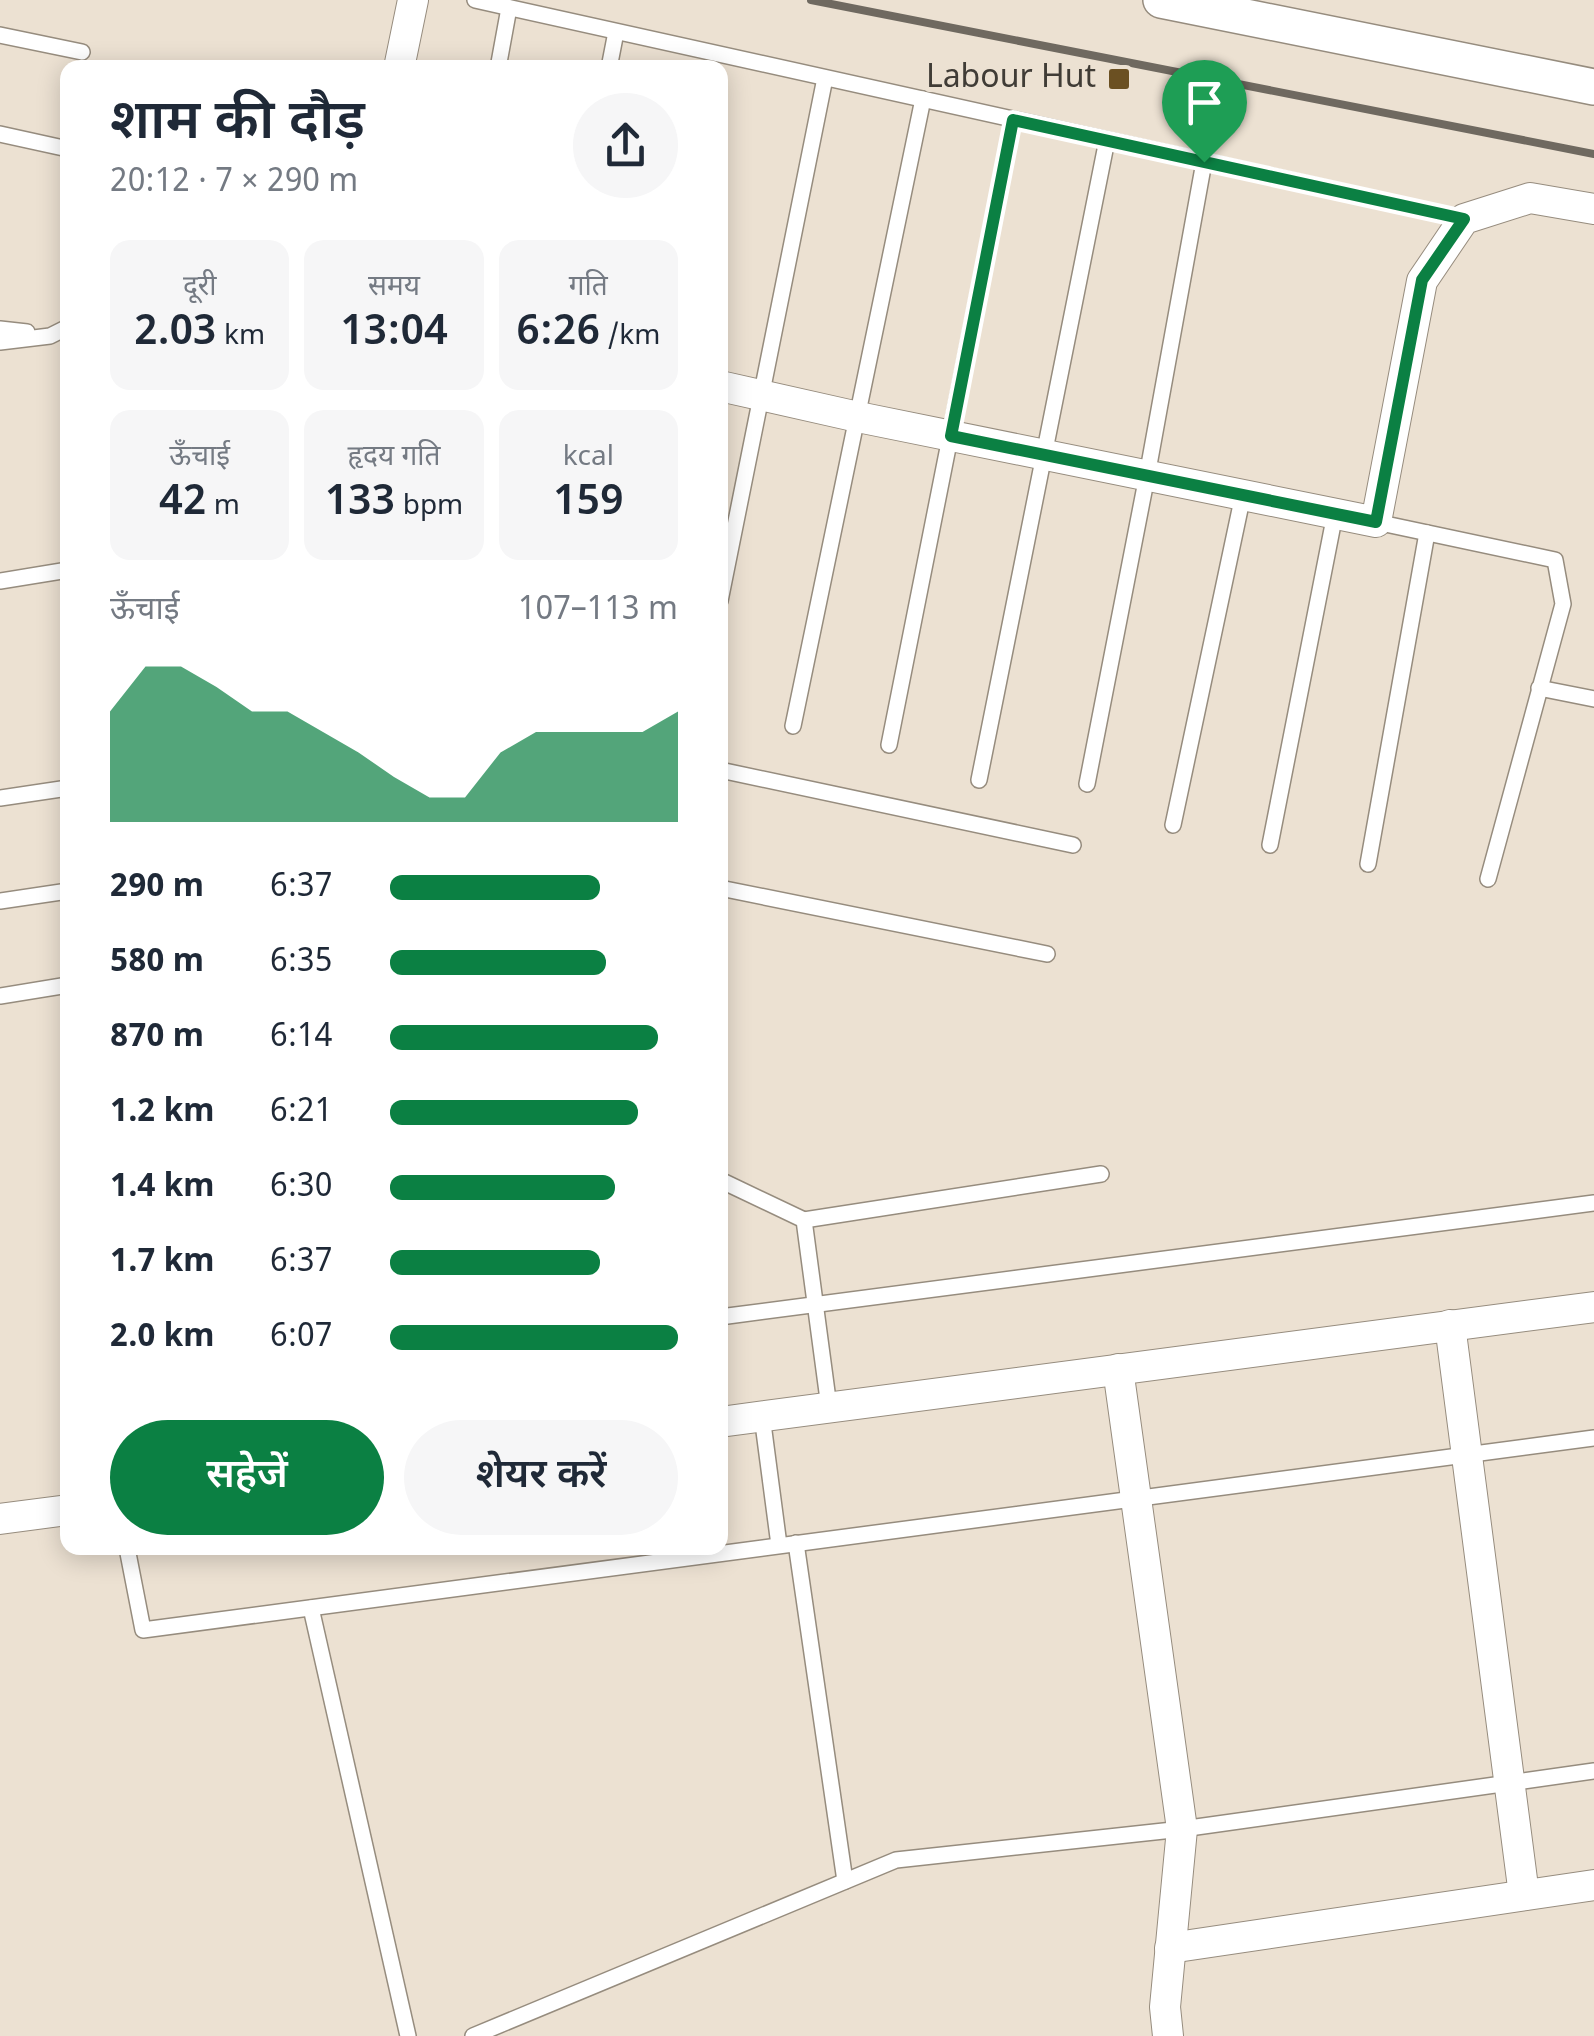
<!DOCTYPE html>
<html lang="hi">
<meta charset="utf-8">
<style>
:root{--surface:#fff;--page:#f6f6f7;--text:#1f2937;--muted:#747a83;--accent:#0b8043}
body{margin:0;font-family:Georgia,"Noto Sans Devanagari",serif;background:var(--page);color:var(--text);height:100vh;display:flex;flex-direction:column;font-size:38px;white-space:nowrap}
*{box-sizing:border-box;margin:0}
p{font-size:32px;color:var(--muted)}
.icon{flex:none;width:55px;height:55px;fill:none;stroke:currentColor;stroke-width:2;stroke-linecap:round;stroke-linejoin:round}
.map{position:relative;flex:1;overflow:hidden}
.panel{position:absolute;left:60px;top:60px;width:668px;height:1495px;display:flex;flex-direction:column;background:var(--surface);border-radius:20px;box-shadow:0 5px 25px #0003}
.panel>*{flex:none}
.pin{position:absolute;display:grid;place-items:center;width:85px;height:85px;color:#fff;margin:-102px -42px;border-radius:50% 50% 50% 0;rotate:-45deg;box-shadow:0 0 10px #0007}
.pin .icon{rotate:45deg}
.round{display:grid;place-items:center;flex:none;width:105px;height:105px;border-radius:52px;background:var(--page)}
.head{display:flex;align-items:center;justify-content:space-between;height:170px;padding:0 50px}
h1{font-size:55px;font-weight:600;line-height:75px}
.stats{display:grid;grid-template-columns:repeat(3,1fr);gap:15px;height:170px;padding:10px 50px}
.stats div{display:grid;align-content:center;border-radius:20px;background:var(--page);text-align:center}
.stats b{font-size:42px;font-weight:600}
.stats small{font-size:28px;font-weight:400}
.stats p{font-size:28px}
.chart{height:280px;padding:20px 50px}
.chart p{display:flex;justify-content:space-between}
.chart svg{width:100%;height:180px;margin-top:10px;fill:var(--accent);opacity:.7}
.action{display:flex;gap:20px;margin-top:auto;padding:20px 50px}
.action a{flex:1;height:115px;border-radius:60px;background:var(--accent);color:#fff;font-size:40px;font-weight:600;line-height:115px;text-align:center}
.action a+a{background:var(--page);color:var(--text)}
ul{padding:0 50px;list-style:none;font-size:32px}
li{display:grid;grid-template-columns:160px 120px 1fr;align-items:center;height:75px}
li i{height:25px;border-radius:12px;background:var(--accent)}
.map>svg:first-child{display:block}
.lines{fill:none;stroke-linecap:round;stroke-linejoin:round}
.service-casing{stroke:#968c7e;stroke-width:18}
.minor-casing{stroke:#968c7e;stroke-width:32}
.tertiary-casing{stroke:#968c7e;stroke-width:38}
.service{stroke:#fff;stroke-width:15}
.minor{stroke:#fff;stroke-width:30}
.tertiary{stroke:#fff;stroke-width:35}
.rail{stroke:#6f6960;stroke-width:8}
.route-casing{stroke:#fff;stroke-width:20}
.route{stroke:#0b8043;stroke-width:12}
.poi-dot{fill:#6b5022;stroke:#ece1d2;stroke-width:4}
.labels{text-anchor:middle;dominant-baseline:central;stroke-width:10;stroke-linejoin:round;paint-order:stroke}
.poi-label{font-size:32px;fill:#403c36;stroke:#ece1d2;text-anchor:end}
</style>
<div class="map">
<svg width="1594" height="2036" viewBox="0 0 1594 2036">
<rect width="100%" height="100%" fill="#ece1d2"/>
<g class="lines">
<!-- service casing -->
<g class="service-casing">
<g id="service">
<path d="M475 0 1464 219"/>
<path d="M0 35 82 52"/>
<path d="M498 68 509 8"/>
<path d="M609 68 616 32"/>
<path d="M0 134 68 149"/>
<path d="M0 329 27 332"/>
<path d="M0 342 50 336 68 327"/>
<path d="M1376 522 1555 560 1563 604 1488 879"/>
<path d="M0 581 68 570"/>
<path d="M720 601 825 78"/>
<path d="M1539 688 1594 699"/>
<path d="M793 726 923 99"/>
<path d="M889 745 1013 120"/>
<path d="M720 770 1073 845"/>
<path d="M979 780 1107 140"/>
<path d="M1087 784 1147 476 1204 162"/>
<path d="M0 798 68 788"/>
<path d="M1173 825 1243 495"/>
<path d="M1270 845 1335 514"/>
<path d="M1368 864 1427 533"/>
<path d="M720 888 1047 954"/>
<path d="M0 901 68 891"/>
<path d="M0 996 68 985"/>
<path d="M720 1180 804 1220 829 1407"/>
<path d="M804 1220 1101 1174"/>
<path d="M720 1317 1594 1203"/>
<path d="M762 1416 779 1545"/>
<path d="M796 1543 845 1881"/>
<path d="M127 1548 143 1630 1594 1438"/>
<path d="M311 1608 408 2036"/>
<path d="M473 2036 896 1860 1182 1829 1594 1771"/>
</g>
</g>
<!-- minor casing -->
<g class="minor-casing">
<g id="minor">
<path d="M399 68 413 0"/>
<path d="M720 386 858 417 1376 522 1422 281 1464 219 1530 198 1594 209"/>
<path d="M1450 1325 1524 1895"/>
<path d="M1118 1369 1182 1829 1165 2007 1168 2036"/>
<path d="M720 1422 1594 1307"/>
<path d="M0 1519 68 1510"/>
<path d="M1170 1948 1594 1885"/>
</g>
</g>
<!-- tertiary casing -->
<g class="tertiary-casing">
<path id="tertiary" d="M1161 0 1594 87"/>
</g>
<!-- service -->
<use href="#service" class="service"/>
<!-- minor -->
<use href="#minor" class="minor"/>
<!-- tertiary -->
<use href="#tertiary" class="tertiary"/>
<!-- rail -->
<path class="rail" d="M811 0 1594 154"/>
</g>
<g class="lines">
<!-- route casing -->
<g class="route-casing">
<path id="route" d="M1013 120 1464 219 1422 280 1376 522 951 436Z"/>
</g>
<!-- route -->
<use href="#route" class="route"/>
</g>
<!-- markers -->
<rect class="poi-dot" x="1107" y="67" width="24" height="24" rx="5"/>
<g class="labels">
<!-- poi labels -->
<g class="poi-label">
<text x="1096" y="79">Labour Hut</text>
</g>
</g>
</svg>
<div class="pin" style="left:1204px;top:162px;background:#1e9e55"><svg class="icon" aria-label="arrive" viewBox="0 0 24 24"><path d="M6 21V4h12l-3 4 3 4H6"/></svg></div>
<section class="panel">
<div class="head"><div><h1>शाम की दौड़</h1><p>20:12 · 7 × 290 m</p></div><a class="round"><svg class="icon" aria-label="share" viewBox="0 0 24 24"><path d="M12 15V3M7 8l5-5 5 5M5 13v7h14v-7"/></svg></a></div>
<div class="stats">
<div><p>दूरी</p><b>2.03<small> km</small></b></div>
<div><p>समय</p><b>13:04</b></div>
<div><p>गति</p><b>6:26<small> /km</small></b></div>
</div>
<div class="stats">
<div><p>ऊँचाई</p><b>42<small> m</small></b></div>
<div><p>हृदय गति</p><b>133<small> bpm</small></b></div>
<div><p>kcal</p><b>159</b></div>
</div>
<div class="chart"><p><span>ऊँचाई</span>107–113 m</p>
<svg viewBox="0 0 160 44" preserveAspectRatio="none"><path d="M0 44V17L10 6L20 6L30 11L40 17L50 17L60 22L70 27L80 33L90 38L100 38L110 27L120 22L130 22L140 22L150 22L160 17V44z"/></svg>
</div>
<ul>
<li><b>290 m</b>6:37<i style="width:73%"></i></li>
<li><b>580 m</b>6:35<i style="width:75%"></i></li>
<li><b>870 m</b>6:14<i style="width:93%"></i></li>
<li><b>1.2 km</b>6:21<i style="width:86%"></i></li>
<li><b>1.4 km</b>6:30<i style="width:78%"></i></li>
<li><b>1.7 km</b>6:37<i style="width:73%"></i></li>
<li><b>2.0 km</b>6:07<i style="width:100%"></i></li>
</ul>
<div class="action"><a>सहेजें</a><a>शेयर करें</a></div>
</section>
</div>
